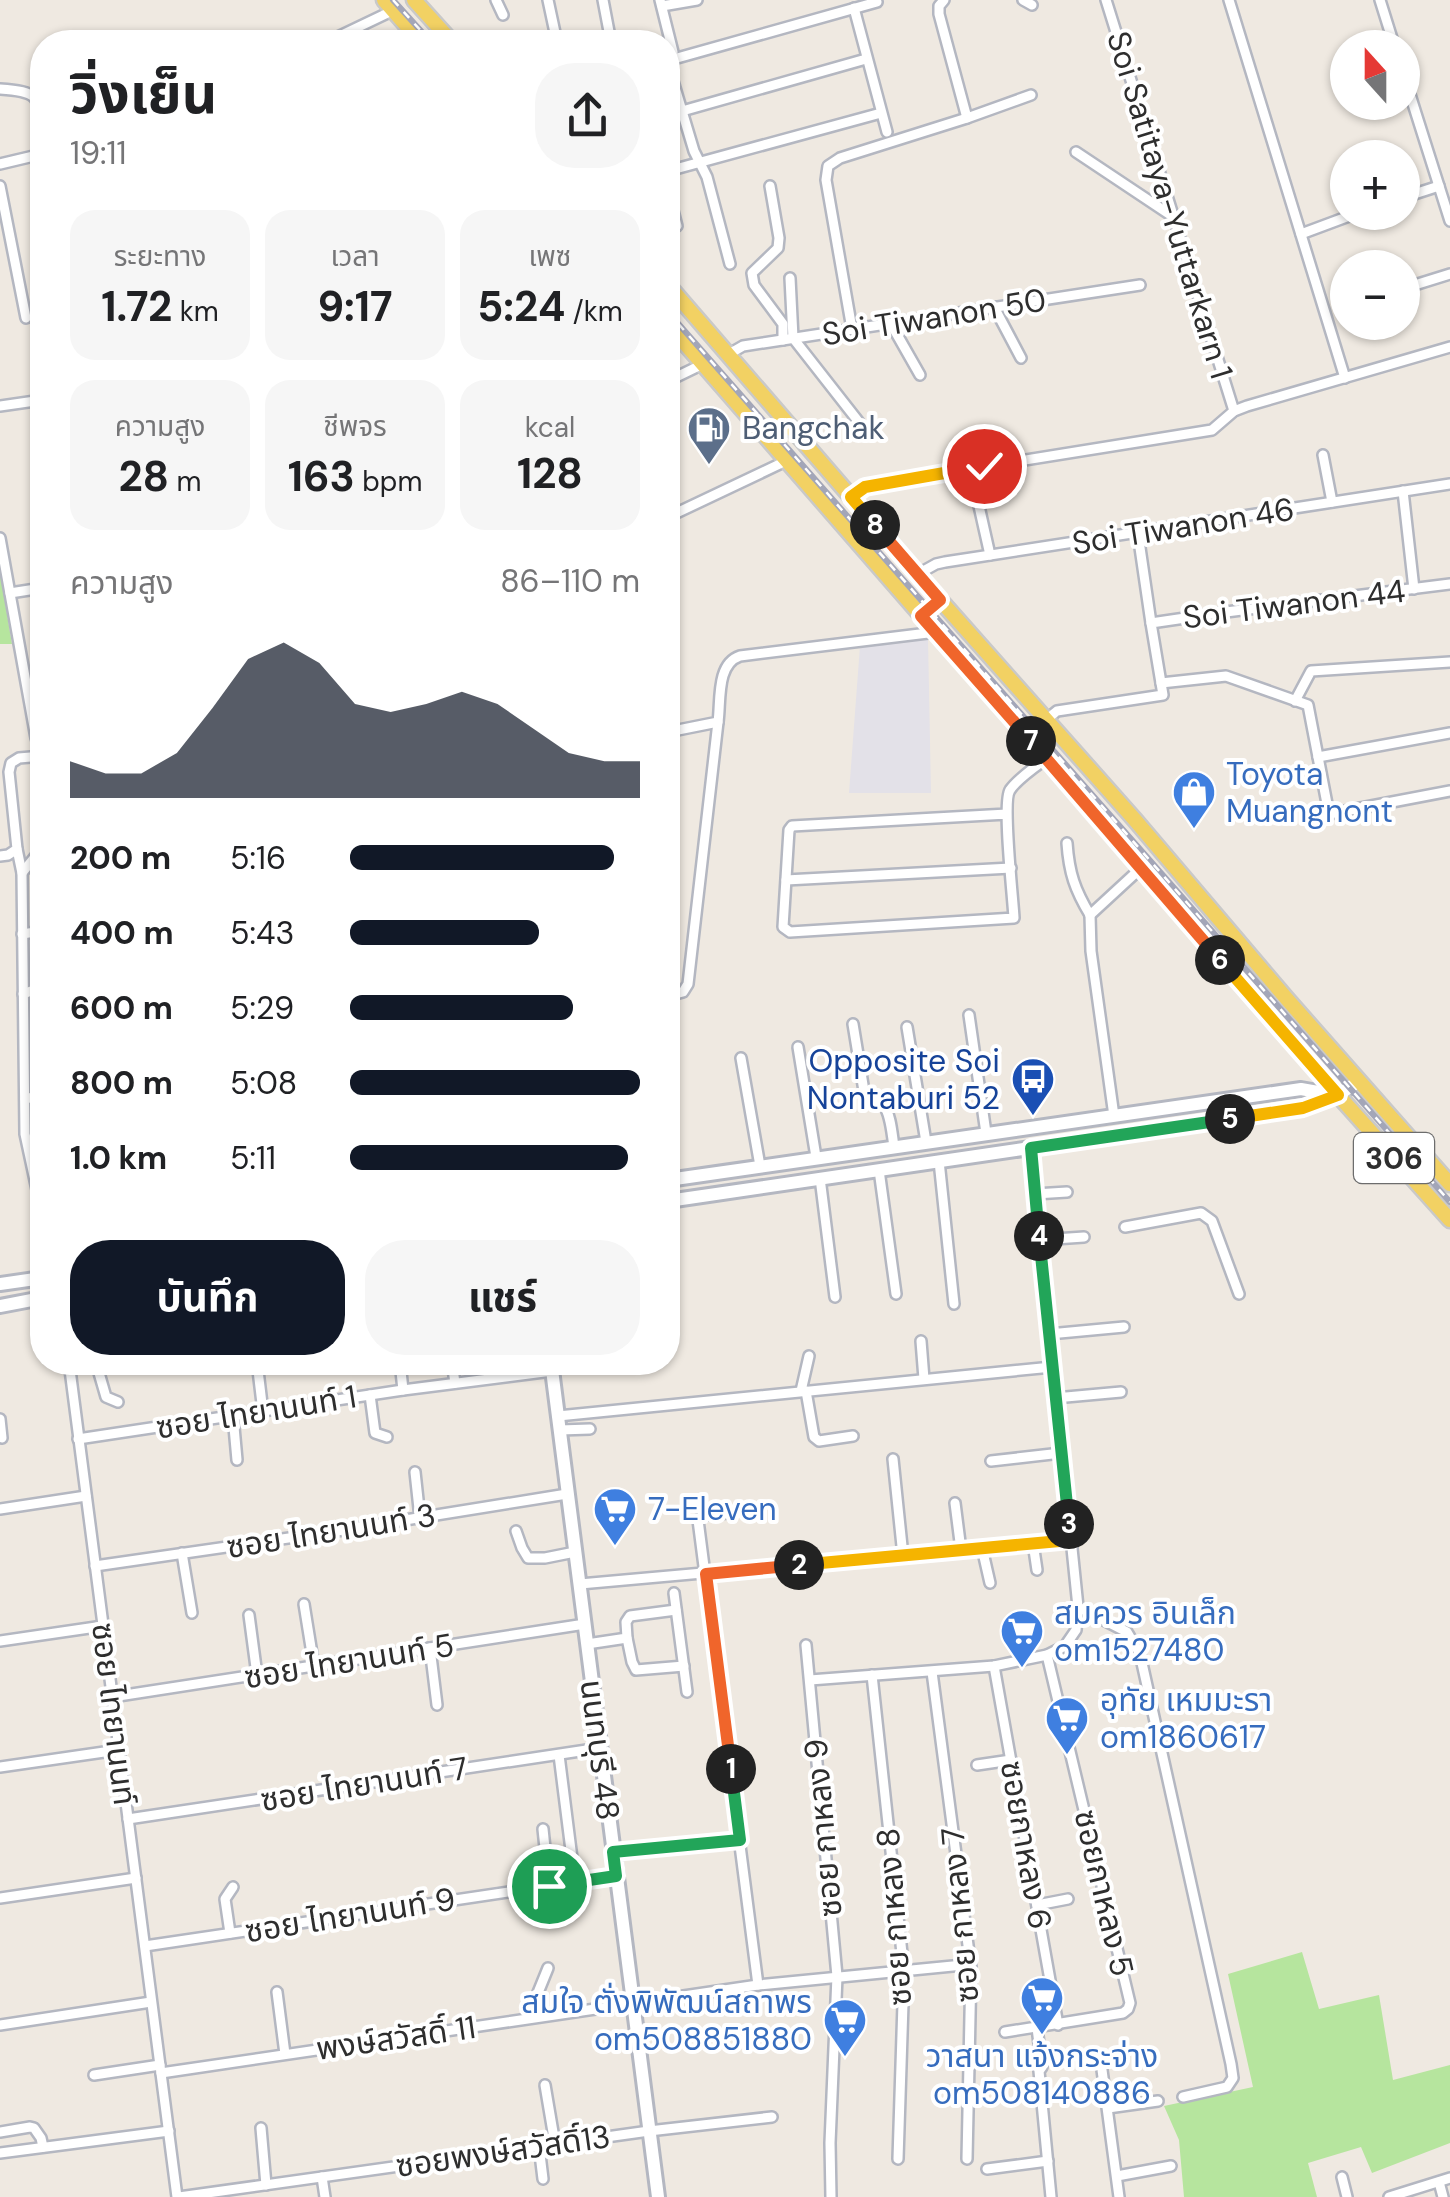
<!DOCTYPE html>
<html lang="th">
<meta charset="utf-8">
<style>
:root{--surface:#fff;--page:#f6f6f6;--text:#202124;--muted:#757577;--accent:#111827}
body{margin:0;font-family:"DM Sans","Noto Sans Thai",sans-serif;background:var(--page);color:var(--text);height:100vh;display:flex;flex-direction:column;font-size:38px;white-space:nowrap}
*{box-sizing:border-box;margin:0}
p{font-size:32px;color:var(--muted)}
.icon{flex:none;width:55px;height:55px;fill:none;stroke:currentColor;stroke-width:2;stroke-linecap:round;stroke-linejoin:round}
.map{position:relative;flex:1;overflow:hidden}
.side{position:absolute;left:30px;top:30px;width:650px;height:1345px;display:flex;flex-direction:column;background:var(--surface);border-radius:40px;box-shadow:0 2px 8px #0004}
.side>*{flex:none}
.needle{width:65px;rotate:339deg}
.tools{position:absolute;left:1330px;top:30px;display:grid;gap:20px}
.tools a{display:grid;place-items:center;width:90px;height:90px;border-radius:50%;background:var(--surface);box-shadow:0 2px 8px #0004;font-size:50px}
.pin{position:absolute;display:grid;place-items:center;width:85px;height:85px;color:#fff;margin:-42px;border:5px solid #fff;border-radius:50%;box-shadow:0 2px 10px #0007}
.km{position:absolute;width:50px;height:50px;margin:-25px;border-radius:50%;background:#222;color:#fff;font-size:28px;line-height:50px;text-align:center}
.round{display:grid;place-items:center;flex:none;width:105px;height:105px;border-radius:40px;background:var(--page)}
.headline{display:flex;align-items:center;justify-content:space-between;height:170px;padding:0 40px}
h1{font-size:55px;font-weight:700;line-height:75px}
.figures{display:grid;grid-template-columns:repeat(3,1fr);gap:15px;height:170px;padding:10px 40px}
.figures div{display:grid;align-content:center;border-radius:25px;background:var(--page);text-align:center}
.figures b{font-size:42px;font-weight:700}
.figures small{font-size:28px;font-weight:400}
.figures p{font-size:28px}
.chart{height:280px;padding:20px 40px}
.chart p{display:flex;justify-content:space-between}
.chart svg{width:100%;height:180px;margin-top:10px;fill:var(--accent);opacity:.7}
.primary-button{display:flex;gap:20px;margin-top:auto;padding:20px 40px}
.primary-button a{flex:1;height:115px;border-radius:40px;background:var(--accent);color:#fff;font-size:40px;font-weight:700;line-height:115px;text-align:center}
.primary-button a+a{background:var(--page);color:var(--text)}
ul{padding:0 40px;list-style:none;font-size:32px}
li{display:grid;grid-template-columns:160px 120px 1fr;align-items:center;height:75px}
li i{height:25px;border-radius:12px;background:var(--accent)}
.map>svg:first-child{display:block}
.industrial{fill:#e3e1e8}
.green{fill:#b6e59e}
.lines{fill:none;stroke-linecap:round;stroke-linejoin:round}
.street-casing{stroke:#b4b7c1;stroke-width:14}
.secondary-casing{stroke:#b4b7c1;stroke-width:18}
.primary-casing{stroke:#c9c9c9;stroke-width:19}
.street{stroke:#fff;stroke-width:9}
.secondary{stroke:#fff;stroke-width:12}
.primary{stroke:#f2d163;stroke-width:14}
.rail-casing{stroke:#a3a6b8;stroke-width:6}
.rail{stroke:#fff;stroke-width:2.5;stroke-dasharray:8;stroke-linecap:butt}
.split-1-casing{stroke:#fff;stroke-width:20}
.split-2-casing{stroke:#fff;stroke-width:20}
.split-3-casing{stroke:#fff;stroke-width:20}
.split-4-casing{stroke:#fff;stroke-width:20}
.split-5-casing{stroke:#fff;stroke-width:20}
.split-6-casing{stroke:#fff;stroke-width:20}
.split-7-casing{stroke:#fff;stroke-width:20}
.split-8-casing{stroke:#fff;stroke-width:20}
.split-9-casing{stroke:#fff;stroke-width:20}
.split-1{stroke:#22a559;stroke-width:12}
.split-2{stroke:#f0652b;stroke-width:12}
.split-3{stroke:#f5b400;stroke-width:12}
.split-4{stroke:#22a559;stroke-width:12}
.split-5{stroke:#22a559;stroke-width:12}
.split-6{stroke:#f5b400;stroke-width:12}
.split-7{stroke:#f0652b;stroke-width:12}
.split-8{stroke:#f0652b;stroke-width:12}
.split-9{stroke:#f5b400;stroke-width:12}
.labels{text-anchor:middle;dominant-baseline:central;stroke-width:8;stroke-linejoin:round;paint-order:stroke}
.shield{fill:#fff;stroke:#6d6d6d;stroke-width:2.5}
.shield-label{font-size:30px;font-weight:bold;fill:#2e2e2e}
.street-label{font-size:32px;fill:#2e2e2e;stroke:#fff}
.service-label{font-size:32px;fill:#4e5e75;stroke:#fff;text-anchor:start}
.shop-label{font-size:32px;fill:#366cbe;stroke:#fff;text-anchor:start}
.transit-label{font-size:32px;fill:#164399;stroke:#fff;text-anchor:end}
</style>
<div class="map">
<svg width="1450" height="2197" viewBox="0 0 1450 2197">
<rect width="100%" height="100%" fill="#efe9e1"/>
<!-- industrial -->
<path class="industrial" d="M928 638 931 793H849L860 646Z"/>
<!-- green -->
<g class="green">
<path d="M0 572 12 644H0Z"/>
<path d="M1302 1952 1319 2009 1379 1995 1393 2080 1450 2065V2143L1372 2173 1361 2147 1308 2163 1317 2197H1184L1179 2140 1164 2106 1253 2087 1228 1974Z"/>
</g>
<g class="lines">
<!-- street casing -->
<g class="street-casing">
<g id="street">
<path d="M496 0 503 15"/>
<path d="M548 0 557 42"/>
<path d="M603 0 611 42"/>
<path d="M660 0 673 52 670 71 694 151 707 177 730 264"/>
<path d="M944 0 939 6V14L967 118"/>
<path d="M1023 0 1032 5"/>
<path d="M1106 0 1234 411"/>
<path d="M1229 0 1345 378"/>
<path d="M1380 0 1395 48"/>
<path d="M662 6 697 0"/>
<path d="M854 8 887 132"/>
<path d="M327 42 394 10"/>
<path d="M670 60 877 2"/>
<path d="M1402 69 1450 221"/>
<path d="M0 89C47 92 37 100 42 142"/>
<path d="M668 115 866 59"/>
<path d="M1076 152 1172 216"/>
<path d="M0 164 42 154"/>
<path d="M668 171 881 113"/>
<path d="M0 186 26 318"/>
<path d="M770 186 779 238 778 248 752 273 754 285 783 324V340"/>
<path d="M668 191 677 226"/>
<path d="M1402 198 1439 186"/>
<path d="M1301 234 1360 212"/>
<path d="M790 278 793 338 869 435"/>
<path d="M1405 288 1450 274"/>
<path d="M994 307 1021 358"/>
<path d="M891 324 920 375"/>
<path d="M852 329 826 180 828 166 840 158 967 118 1031 95"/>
<path d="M729 354 743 346 1140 285"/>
<path d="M668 381 703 364"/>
<path d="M0 406 42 400"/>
<path d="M1323 455 1332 502"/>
<path d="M1403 491 1414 589"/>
<path d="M851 497 870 485 1212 430 1234 411 1247 406 1450 347"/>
<path d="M979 506 990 555"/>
<path d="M668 517 786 461"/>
<path d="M1138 534 1151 623"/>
<path d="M0 538 36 738H42"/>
<path d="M918 574 936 564 945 562 1450 484"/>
<path d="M10 593 42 588"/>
<path d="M1161 683 1226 676 1308 705 1329 814 1450 791"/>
<path d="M1295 701 1311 671 1450 662"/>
<path d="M1046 720 1057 711 1163 695 1151 623 1226 612 1450 584"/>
<path d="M668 732 718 722C721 701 716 664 740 656L936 632"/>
<path d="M1318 757 1450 733"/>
<path d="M1007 814 792 826 789 830 783 927 790 932 1014 918C1013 898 1002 801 1010 790 1018 778 1035 768 1046 758"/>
<path d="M1067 843C1069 873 1075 890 1090 915"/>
<path d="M17 849 22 873 25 1134 42 1213"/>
<path d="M0 856 8 855 17 849 9 772 11 763 19 758 42 756"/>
<path d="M22 873 42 848"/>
<path d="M786 880 1011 868"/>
<path d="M1090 915 1091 951 1114 1116"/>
<path d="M1090 915 1141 868"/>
<path d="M22 934 42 931"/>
<path d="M23 994 42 987"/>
<path d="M668 996 683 992 688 984 718 722"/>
<path d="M969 1015 986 1133"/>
<path d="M853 1024 864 1091C871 1101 877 1097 884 1106 891 1115 892 1135 894 1146"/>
<path d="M907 1027 926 1142"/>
<path d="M798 1047 816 1157"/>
<path d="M741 1058 760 1166"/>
<path d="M25 1099 42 1095"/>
<path d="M939 1161 954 1304"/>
<path d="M879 1170 896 1294"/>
<path d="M820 1178 835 1297"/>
<path d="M1035 1194 1067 1192"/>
<path d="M1125 1227 1201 1213 1212 1221 1239 1294"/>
<path d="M1040 1240 1084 1237"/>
<path d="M1049 1334 1124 1327"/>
<path d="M921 1341 924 1379"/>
<path d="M69 1362 177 2197"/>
<path d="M257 1362 263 1412"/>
<path d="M400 1362 403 1390"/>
<path d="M452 1362 455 1383"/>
<path d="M70 1367 97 1366 106 1397 118 1402"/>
<path d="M801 1391 809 1356"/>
<path d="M806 1391 814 1437 819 1441 853 1436"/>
<path d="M370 1395 375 1433 387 1437"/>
<path d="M1055 1398 1121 1392"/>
<path d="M233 1416 237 1460"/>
<path d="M558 1416 1052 1367"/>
<path d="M0 1419 2 1438"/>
<path d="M560 1430 590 1429"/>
<path d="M78 1439 403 1390 552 1371"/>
<path d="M893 1459 903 1556"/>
<path d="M991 1461 1061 1453"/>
<path d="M415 1472 420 1518"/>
<path d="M955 1503 961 1550"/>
<path d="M0 1509 86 1496"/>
<path d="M728 1513 706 1515 698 1520 758 1985"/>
<path d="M516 1531 522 1548 528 1558H545L575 1552"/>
<path d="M1033 1543 1037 1570"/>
<path d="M982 1548 990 1583"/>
<path d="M182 1553 192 1613"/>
<path d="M95 1566 337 1531 567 1494"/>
<path d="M580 1584 1071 1540"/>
<path d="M674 1593 687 1692"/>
<path d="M304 1604 314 1666"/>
<path d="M1078 1607 1127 1632 1140 1654 1231 2064 1233 2078 1227 2087 1183 2097"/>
<path d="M249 1615 257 1675"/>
<path d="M627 1638 632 1662 636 1670 684 1666"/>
<path d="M0 1641 103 1626"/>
<path d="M587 1644 627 1638 626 1622 630 1616 676 1610"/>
<path d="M806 1645 837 1976 830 2143 831 2197"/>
<path d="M430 1648 437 1705"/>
<path d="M994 1666 1058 2025"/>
<path d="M932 1672 971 1968 967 2159"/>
<path d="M872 1675 904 1972 898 2159"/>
<path d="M810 1680 994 1666 1047 1655 1065 1646 1076 1630 1078 1607 1031 1148"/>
<path d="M112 1697 585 1624"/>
<path d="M559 1755 575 1882"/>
<path d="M977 1765 1011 1760"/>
<path d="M0 1767 118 1750"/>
<path d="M128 1819 600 1748"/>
<path d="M543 1829 549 1886"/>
<path d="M613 1852 740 1840"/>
<path d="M0 1898 136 1878"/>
<path d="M1037 1905 1068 1899"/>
<path d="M230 1933 225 1899 233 1887"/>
<path d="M145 1946 616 1876"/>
<path d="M277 1992 285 2054"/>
<path d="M537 2017 535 2000 548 1968"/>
<path d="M0 2025 151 2002"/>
<path d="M1037 2028 1042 2067 1039 2071 1051 2197"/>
<path d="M1005 2032 1123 2013 1128 2009 1130 2003 1047 1655"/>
<path d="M1100 2055 1119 2197"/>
<path d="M161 2073 758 1985 963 1965 971 1968"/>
<path d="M94 2075 160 2065"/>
<path d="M545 2085 555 2144"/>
<path d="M1108 2108 1158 2101"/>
<path d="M261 2128 266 2185"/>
<path d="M0 2132 30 2127 34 2128 41 2138 43 2147"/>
<path d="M539 2146 543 2179"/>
<path d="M0 2153 169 2131"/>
<path d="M987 2169 1048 2161"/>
<path d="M1117 2176 1171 2166"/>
<path d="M322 2177 325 2197"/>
<path d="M1342 2177 1347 2197"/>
<path d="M1439 2182 1443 2197"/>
<path d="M179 2197 649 2131 772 2117"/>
<path d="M1389 2197 1450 2178"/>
</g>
</g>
<!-- secondary casing -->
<g class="secondary-casing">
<g id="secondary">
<path d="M668 1180 1301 1089 1335 1095"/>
<path d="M668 1201 1303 1108 1338 1095 1359 1081"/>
<path d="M0 1284 42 1278"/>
<path d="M0 1306 42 1298"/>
<path d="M551 1362 658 2197"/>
</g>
</g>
<!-- primary casing -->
<g class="primary-casing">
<g id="primary">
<path d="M384 0 421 42"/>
<path d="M414 0 452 42"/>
<path d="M668 285 940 600 1135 820 1286 998 1450 1184"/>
<path d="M668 324 1338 1095 1450 1220"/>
</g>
</g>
<!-- street -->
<use href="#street" class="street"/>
<!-- secondary -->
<use href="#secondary" class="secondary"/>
<!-- primary -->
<use href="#primary" class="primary"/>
<!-- rail casing -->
<g class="rail-casing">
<g id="rail">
<path d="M393 0 431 42"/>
<path d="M668 312 1450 1202"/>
</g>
</g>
<!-- rail -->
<use href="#rail" class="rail"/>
</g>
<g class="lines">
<!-- split-1 casing -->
<g class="split-1-casing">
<path id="split-1" d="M549 1886 616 1876 613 1852 740 1840 731 1769"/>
</g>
<!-- split-2 casing -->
<g class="split-2-casing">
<path id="split-2" d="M731 1769 706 1574 799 1565"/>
</g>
<!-- split-3 casing -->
<g class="split-3-casing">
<path id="split-3" d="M799 1565 1071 1540 1069 1524"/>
</g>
<!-- split-4 casing -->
<g class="split-4-casing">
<path id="split-4" d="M1039 1236 1069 1524"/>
</g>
<!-- split-5 casing -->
<g class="split-5-casing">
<path id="split-5" d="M1039 1236 1031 1148 1230 1119"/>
</g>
<!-- split-6 casing -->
<g class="split-6-casing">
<path id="split-6" d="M1220 960 1338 1095 1303 1108 1230 1119"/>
</g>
<!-- split-7 casing -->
<g class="split-7-casing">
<path id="split-7" d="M1031 741 1220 960"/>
</g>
<!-- split-8 casing -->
<g class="split-8-casing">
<path id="split-8" d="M875 525 940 600 921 616 1031 741"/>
</g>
<!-- split-9 casing -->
<g class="split-9-casing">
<path id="split-9" d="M875 525 851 497 865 487 984 466"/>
</g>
<!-- split-1 -->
<use href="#split-1" class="split-1"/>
<!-- split-2 -->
<use href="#split-2" class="split-2"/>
<!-- split-3 -->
<use href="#split-3" class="split-3"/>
<!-- split-4 -->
<use href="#split-4" class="split-4"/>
<!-- split-5 -->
<use href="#split-5" class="split-5"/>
<!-- split-6 -->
<use href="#split-6" class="split-6"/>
<!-- split-7 -->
<use href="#split-7" class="split-7"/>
<!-- split-8 -->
<use href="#split-8" class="split-8"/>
<!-- split-9 -->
<use href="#split-9" class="split-9"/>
</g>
<!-- icons -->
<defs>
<g id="fuel-pin" transform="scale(2.25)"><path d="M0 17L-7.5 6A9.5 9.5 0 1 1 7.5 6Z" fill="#5c6f8a" stroke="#fff"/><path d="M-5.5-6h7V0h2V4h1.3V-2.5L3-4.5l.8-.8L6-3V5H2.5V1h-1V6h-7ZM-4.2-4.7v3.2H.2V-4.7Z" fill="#fff"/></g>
<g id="shop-pin" transform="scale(2.25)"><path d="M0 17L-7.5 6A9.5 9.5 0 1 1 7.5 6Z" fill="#3f7fe0" stroke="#fff"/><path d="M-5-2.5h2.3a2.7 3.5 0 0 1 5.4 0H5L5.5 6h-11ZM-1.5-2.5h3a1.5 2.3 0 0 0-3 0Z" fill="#fff"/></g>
<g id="bus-pin" transform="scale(2.25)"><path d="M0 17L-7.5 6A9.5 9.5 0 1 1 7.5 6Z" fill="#1a4fb4" stroke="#fff"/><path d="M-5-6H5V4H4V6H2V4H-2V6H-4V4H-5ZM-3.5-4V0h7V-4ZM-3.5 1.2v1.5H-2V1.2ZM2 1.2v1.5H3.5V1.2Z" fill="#fff"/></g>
<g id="supermarket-pin" transform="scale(2.25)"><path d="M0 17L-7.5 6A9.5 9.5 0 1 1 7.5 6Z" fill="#3f7fe0" stroke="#fff"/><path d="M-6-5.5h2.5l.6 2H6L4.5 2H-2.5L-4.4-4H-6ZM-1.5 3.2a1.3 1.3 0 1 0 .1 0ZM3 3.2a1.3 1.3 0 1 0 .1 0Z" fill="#fff"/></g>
</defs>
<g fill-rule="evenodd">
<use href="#fuel-pin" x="709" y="428"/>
<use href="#shop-pin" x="1194" y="792"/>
<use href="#bus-pin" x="1033" y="1079"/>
<use href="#supermarket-pin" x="615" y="1509"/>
<use href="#supermarket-pin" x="1022" y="1631"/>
<use href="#supermarket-pin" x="1067" y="1718"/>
<use href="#supermarket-pin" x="1042" y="1998"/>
<use href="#supermarket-pin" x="845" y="2020"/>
</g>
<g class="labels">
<!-- shield labels -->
<rect class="shield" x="1354" y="1133" width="80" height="50" rx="8"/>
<g class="shield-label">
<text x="1394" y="1158">306</text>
</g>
<!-- street labels -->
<g class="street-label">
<text transform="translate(1170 205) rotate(73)">Soi Satitaya-Yuttarkarn 1</text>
<text transform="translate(934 317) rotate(-9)">Soi Tiwanon 50</text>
<text transform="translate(1183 526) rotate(-9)">Soi Tiwanon 46</text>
<text transform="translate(1294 604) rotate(-7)">Soi Tiwanon 44</text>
<text transform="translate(256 1412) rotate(-9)">ซอย ไทยานนท์ 1</text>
<text transform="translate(331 1531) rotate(-9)">ซอย ไทยานนท์ 3</text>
<text transform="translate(349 1661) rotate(-9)">ซอย ไทยานนท์ 5</text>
<text transform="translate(114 1714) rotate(83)">ซอย ไทยานนท์</text>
<text transform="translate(600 1750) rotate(83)">นนทบุรี 48</text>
<text transform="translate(364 1784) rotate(-9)">ซอย ไทยานนท์ 7</text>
<text transform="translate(823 1828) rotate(-95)">ซอย กาหลง 9</text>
<text transform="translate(1026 1845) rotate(80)">ซอยกาหลง 6</text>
<text transform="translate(1104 1893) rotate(77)">ซอยกาหลง 5</text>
<text transform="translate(350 1915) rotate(-9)">ซอย ไทยานนท์ 9</text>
<text transform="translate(960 1915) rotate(-95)">ซอย กาหลง 7</text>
<text transform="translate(894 1917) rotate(-94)">ซอย กาหลง 8</text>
<text transform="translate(396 2038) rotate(-8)">พงษ์สวัสดิ์ 11</text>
<text transform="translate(503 2151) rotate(-8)">ซอยพงษ์สวัสดิ์13</text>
</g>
<!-- service labels -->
<g class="service-label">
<text x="742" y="428">Bangchak</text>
</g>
<!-- shop labels -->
<g class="shop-label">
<text x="1226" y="774">Toyota<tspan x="1226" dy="37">Muangnont</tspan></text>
<text x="648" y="1509">7-Eleven</text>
<text x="1054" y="1613">สมควร อินเล็ก<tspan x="1054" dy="37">om1527480</tspan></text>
<text x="1100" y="1700">อุทัย เหมมะรา<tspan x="1100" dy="37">om1860617</tspan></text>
<text x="812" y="2002" text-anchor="end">สมใจ ตั่งพิพัฒน์สถาพร<tspan x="812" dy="37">om508851880</tspan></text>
<text x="1042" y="2056" text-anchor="middle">วาสนา แจ้งกระจ่าง<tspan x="1042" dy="37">om508140886</tspan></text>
</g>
<!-- transit labels -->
<g class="transit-label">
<text x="1000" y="1061">Opposite Soi<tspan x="1000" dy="37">Nontaburi 52</tspan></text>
</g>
</g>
</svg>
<div class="tools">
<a><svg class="needle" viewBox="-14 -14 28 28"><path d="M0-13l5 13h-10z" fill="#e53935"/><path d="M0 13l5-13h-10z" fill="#757577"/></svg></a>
<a>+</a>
<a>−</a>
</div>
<div class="pin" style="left:549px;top:1886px;background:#1e9e55"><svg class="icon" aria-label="arrive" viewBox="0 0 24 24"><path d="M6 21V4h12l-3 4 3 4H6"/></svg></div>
<div class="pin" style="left:984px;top:466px;background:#d93025"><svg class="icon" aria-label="check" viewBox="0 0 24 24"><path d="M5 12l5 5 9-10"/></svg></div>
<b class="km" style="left:731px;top:1769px">1</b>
<b class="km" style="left:799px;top:1565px">2</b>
<b class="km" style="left:1069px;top:1524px">3</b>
<b class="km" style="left:1039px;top:1236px">4</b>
<b class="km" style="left:1230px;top:1119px">5</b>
<b class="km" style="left:1220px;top:960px">6</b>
<b class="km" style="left:1031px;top:741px">7</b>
<b class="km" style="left:875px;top:525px">8</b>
<section class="side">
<div class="headline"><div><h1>วิ่งเย็น</h1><p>19:11</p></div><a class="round"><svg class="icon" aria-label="share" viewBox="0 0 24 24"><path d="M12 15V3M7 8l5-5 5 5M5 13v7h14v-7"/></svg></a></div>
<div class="figures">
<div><p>ระยะทาง</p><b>1.72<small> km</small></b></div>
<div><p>เวลา</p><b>9:17</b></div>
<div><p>เพซ</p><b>5:24<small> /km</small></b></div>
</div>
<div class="figures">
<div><p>ความสูง</p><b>28<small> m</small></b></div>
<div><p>ชีพจร</p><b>163<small> bpm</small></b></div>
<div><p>kcal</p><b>128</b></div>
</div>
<div class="chart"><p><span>ความสูง</span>86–110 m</p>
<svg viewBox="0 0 160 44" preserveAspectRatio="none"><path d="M0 44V35L10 38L20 38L30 33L40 22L50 10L60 6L70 11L80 21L90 23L100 21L110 18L120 21L130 27L140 33L150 35L160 35V44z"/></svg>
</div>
<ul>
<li><b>200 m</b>5:16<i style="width:91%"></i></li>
<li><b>400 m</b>5:43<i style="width:65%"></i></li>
<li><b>600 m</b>5:29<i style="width:77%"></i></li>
<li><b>800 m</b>5:08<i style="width:100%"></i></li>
<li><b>1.0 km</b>5:11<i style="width:96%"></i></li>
</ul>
<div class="primary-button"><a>บันทึก</a><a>แชร์</a></div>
</section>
</div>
